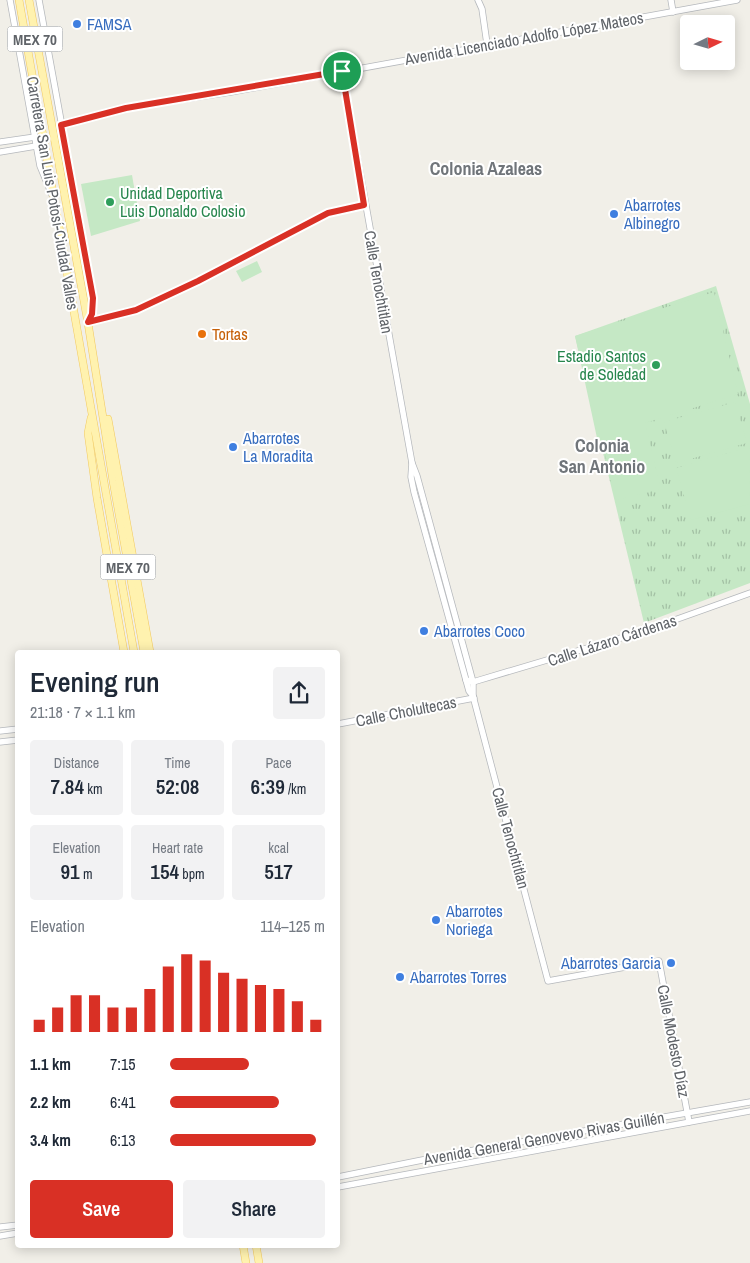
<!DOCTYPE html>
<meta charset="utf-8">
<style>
:root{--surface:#fff;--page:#f2f2f3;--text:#1f2937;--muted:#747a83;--accent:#d93025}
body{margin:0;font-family:"Archivo Narrow",sans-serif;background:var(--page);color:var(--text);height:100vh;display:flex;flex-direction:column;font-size:19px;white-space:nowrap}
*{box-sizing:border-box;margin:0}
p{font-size:16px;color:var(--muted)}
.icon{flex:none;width:28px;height:28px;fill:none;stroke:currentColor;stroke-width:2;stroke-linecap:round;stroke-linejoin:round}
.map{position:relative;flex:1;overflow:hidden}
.sheet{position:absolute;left:15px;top:650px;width:325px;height:598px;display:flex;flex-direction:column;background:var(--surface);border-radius:5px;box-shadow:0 2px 12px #0003}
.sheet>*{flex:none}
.needle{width:32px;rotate:85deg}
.tools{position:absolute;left:680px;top:15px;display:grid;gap:10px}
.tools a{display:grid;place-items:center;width:55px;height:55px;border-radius:5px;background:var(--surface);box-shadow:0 2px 12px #0003;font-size:25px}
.pin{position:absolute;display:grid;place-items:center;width:42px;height:42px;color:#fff;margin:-21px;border:2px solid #fff;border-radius:50%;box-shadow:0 1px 5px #0007}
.round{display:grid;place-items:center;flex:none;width:52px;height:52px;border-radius:5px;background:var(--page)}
.head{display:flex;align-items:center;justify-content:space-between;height:85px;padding:0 15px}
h1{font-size:28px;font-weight:600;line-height:38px}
.stats{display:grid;grid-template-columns:repeat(3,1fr);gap:8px;height:85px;padding:5px 15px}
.stats div{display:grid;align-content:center;border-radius:5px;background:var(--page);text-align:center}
.stats b{font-size:21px;font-weight:600}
.stats small{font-size:14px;font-weight:400}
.stats p{font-size:14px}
.chart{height:140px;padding:10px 15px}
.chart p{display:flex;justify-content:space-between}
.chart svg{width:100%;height:90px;margin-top:5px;stroke:var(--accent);stroke-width:6}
.primary-button{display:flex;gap:10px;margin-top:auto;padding:10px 15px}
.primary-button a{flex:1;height:58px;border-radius:5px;background:var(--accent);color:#fff;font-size:20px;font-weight:600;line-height:58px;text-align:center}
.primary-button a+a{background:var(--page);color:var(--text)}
ul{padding:0 15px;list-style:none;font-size:16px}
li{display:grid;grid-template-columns:80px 60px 1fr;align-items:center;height:38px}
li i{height:12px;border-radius:6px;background:var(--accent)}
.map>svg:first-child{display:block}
.park{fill:url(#park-tufts)}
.garden{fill:#c5e8c5}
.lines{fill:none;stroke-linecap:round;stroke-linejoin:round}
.minor-casing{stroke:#b5b8bc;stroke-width:7}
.major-casing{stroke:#f2c960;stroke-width:8}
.minor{stroke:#fff;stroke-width:5.5}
.major{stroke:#fff2af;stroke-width:7}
.route-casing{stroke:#fff;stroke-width:10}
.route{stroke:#d93025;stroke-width:6}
.shop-dot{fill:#3f7fe0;stroke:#fff;stroke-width:2}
.leisure-dot{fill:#2e9e5b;stroke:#fff;stroke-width:2}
.food-dot{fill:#e8710a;stroke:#fff;stroke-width:2}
.labels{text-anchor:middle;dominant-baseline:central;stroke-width:4;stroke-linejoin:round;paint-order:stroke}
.shield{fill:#fff;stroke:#8f9295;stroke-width:1}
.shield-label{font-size:15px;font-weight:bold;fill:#5f6368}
.shop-label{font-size:16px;fill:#366cbe;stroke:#fff;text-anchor:start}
.street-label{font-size:16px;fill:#5f6368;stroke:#fff}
.leisure-label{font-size:16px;fill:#27864d;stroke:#fff;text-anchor:start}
.food-label{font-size:16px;fill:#c56008;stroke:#fff;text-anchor:start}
.neighbourhood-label{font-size:18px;font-weight:bold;fill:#70757a;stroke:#fff}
</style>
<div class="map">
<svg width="750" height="1263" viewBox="0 0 750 1263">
<defs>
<pattern id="park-tufts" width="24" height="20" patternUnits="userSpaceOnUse" patternTransform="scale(1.25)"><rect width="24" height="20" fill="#c5e8c5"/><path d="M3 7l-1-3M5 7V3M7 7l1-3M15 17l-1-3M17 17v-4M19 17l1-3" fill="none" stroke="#a3c0a4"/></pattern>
</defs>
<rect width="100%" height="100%" fill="#f1efe8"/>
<!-- park -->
<path class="park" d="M716 286 750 404V583L644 623 575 336Z"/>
<!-- garden -->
<g class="garden">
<path d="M132 175 140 221 91 236 81 184Z"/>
<path d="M257 261 262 272 242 282 236 271Z"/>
<path d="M714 292 738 394 645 423 661 489 616 500 601 437 597 438 575 336Z"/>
<path d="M735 402 747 443 676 463 664 422Z"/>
<path d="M749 447 750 504 691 520 676 468Z"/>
</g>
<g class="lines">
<!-- minor casing -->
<g class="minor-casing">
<g id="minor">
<path d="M10 0 40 166 52 195"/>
<path d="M39 0 90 280 93 306 88 323"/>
<path d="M478 0 482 9 487 44"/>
<path d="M671 0 673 12"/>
<path d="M342 71 412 463 417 476 473 682V696L548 981 659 961 689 1122"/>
<path d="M61 125 126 108 231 92 737 0"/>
<path d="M0 142 35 137"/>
<path d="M0 152 36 146"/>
<path d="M88 323 135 310 198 281 328 213 364 205"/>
<path d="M412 463 411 477 414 492 469 691 473 696"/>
<path d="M466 680 473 682 641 632 750 593"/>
<path d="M338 724 474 698"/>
<path d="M0 731 18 729"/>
<path d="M0 742 18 740"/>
<path d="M338 1177 452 1154 750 1102"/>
<path d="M338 1187 750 1111"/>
<path d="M0 1227 18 1225"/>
<path d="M0 1236 18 1233"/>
</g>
</g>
<!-- major casing -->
<g class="major-casing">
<g id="major">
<path d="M19 0 134 652"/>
<path d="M29 0 88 323 113 481 144 652"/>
<path d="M91 418 88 433 97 498 124 652"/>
<path d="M108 419 150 652"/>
<path d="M243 1245 246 1263"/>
<path d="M256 1245 259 1263"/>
</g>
</g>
<!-- minor -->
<use href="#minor" class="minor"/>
<!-- major -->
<use href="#major" class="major"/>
</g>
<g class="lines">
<!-- route casing -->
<g class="route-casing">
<path id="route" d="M342 71 364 205 328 213 198 281 136 310 88 322 92 314 93 298 61 125 126 108Z"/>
</g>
<!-- route -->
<use href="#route" class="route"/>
</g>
<!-- markers -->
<g class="shop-dot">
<circle cx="77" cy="24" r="5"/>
<circle cx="614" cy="214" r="5"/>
<circle cx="233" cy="447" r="5"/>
<circle cx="424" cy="631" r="5"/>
<circle cx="436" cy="920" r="5"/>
<circle cx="671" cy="963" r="5"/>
<circle cx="400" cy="977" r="5"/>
</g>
<g class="leisure-dot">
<circle cx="110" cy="202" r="5"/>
<circle cx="656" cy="365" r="5"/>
</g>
<circle class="food-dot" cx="202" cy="334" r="5"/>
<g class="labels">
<!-- shield labels -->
<g class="shield">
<rect x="7.5" y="26.5" width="55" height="25" rx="4"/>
<rect x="100.5" y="554.5" width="55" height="25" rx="4"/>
</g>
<g class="shield-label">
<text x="35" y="39">MEX 70</text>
<text x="128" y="567">MEX 70</text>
</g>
<!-- shop labels -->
<g class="shop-label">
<text x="87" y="24">FAMSA</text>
<text x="624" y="205">Abarrotes<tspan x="624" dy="18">Albinegro</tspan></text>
<text x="243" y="438">Abarrotes<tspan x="243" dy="18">La Moradita</tspan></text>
<text x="434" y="631">Abarrotes Coco</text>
<text x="446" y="911">Abarrotes<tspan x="446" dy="18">Noriega</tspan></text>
<text x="661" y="963" text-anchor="end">Abarrotes Garcia</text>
<text x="410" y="977">Abarrotes Torres</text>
</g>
<!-- street labels -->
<g class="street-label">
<text transform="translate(524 38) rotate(-10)">Avenida Licenciado Adolfo López Mateos</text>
<text transform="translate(53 193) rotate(80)">Carretera San Luis Potosí-Ciudad Valles</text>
<text transform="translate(379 282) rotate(80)">Calle Tenochtitlan</text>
<text transform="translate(612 640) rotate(-18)">Calle Lázaro Cárdenas</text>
<text transform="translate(406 711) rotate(-11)">Calle Cholultecas</text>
<text transform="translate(511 838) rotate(75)">Calle Tenochtitlan</text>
<text transform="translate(674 1041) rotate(79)">Calle Modesto Díaz</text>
<text transform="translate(544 1138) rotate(-10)">Avenida General Genovevo Rivas Guillén</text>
</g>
<!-- leisure labels -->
<g class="leisure-label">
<text x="120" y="193">Unidad Deportiva<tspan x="120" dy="18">Luis Donaldo Colosio</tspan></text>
<text x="646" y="356" text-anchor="end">Estadio Santos<tspan x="646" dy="18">de Soledad</tspan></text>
</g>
<!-- food labels -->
<g class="food-label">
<text x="212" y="334">Tortas</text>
</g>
<!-- neighbourhood labels -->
<g class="neighbourhood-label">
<text x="486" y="168">Colonia Azaleas</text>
<text x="602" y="445">Colonia<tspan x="602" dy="21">San Antonio</tspan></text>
</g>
</g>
</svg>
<div class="tools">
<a><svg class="needle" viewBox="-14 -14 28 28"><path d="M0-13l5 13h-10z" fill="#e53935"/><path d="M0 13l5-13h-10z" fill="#747a83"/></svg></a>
</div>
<div class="pin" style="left:342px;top:71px;background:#1e9e55"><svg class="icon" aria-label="arrive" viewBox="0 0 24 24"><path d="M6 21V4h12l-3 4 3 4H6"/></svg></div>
<section class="sheet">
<div class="head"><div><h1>Evening run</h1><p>21:18 · 7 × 1.1 km</p></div><a class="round"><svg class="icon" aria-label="share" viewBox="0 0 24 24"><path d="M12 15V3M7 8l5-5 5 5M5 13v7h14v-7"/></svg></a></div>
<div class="stats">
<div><p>Distance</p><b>7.84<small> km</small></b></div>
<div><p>Time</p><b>52:08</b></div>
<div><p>Pace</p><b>6:39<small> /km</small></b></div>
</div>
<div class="stats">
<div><p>Elevation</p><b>91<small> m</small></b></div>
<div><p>Heart rate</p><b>154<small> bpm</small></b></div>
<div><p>kcal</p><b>517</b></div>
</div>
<div class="chart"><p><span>Elevation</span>114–125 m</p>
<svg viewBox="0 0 160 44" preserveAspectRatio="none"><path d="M5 44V38M15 44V32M25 44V26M35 44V26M45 44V32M55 44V32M65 44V23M75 44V12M85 44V6M95 44V9M105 44V15M115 44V18M125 44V21M135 44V23M145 44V29M155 44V38"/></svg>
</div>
<ul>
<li><b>1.1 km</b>7:15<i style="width:51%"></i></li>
<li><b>2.2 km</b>6:41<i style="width:70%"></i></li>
<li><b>3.4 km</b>6:13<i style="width:94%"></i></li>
</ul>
<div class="primary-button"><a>Save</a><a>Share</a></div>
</section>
</div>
